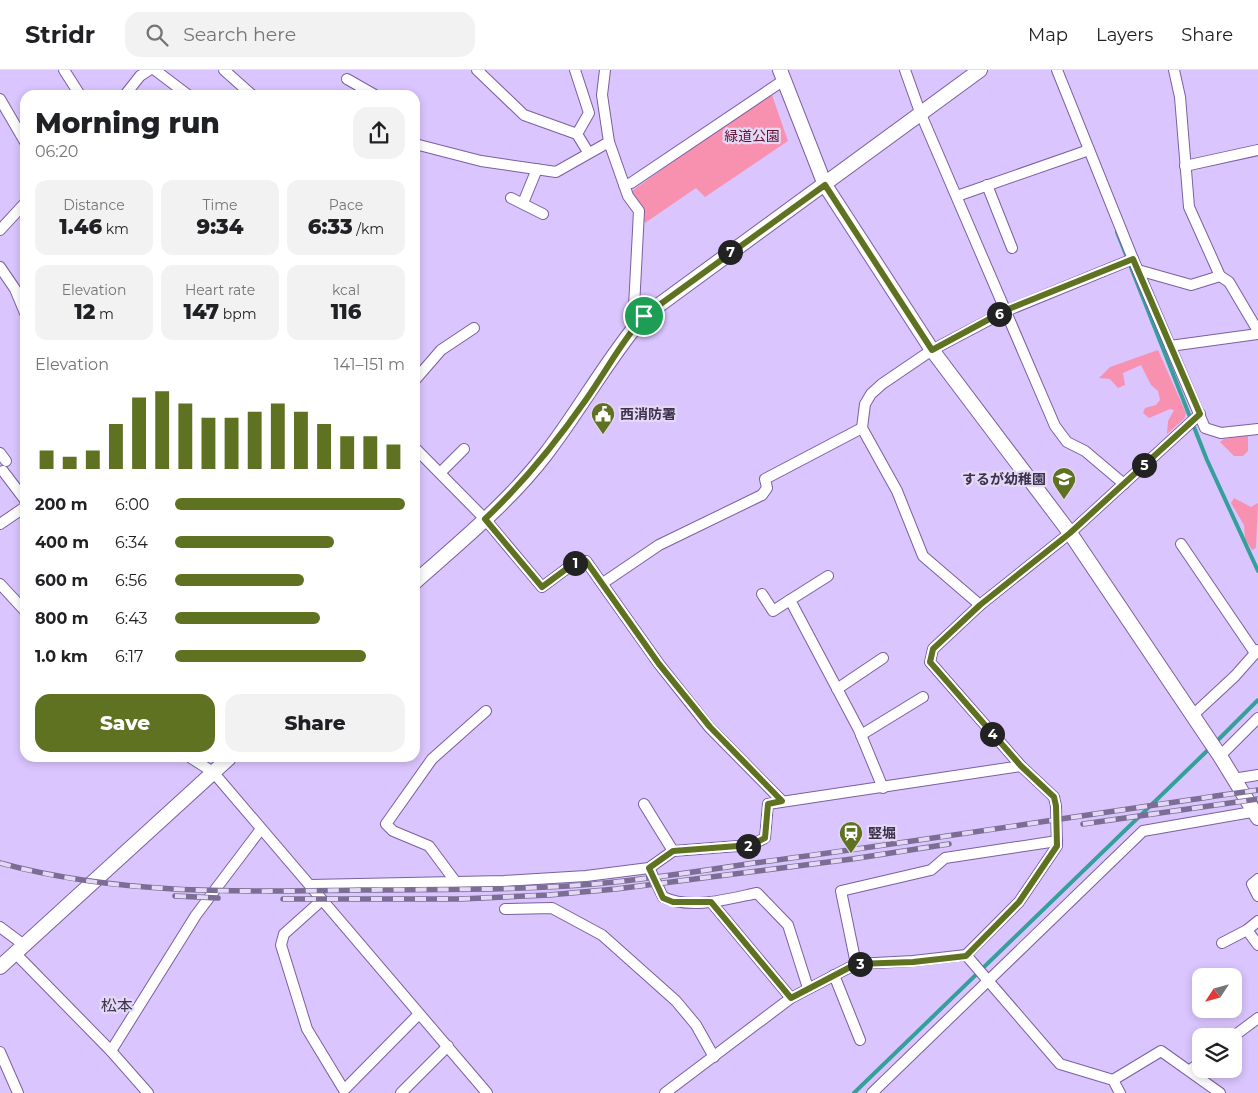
<!DOCTYPE html>
<meta charset="utf-8">
<style>
:root{--surface:#fff;--page:#f2f2f2;--text:#202124;--muted:#757577;--line:#e0e0e0;--accent:#5f7221}
body{margin:0;font-family:Montserrat,"Noto Sans JP",sans-serif;background:var(--page);color:var(--text);height:100vh;display:flex;flex-direction:column;font-size:19px;white-space:nowrap}
*{box-sizing:border-box;margin:0}
p{font-size:16px;color:var(--muted)}
.icon{flex:none;width:28px;height:28px;fill:none;stroke:currentColor;stroke-width:2;stroke-linecap:round;stroke-linejoin:round}
.map{position:relative;flex:1;overflow:hidden}
.details{position:absolute;left:20px;top:20px;width:400px;height:672px;display:flex;flex-direction:column;background:var(--surface);border-radius:15px;box-shadow:0 2px 8px #0003}
.details>*{flex:none}
.needle{width:32px;rotate:234deg}
.fabs{position:absolute;left:1192px;top:898px;display:grid;gap:10px}
.fabs a{display:grid;place-items:center;width:50px;height:50px;border-radius:10px;background:var(--surface);box-shadow:0 2px 8px #0003;font-size:25px}
.pin{position:absolute;display:grid;place-items:center;width:42px;height:42px;color:#fff;margin:-21px;border:2px solid #fff;border-radius:50%;box-shadow:0 1px 5px #0007}
.km{position:absolute;width:25px;height:25px;margin:-12px;border-radius:50%;background:#222;color:#fff;font-size:14px;line-height:25px;text-align:center}
.round{display:grid;place-items:center;flex:none;width:52px;height:52px;border-radius:15px;background:var(--page)}
.head{display:flex;align-items:center;justify-content:space-between;height:85px;padding:0 15px}
h1{font-size:28px;font-weight:800;line-height:38px}
.metrics{display:grid;grid-template-columns:repeat(3,1fr);gap:8px;height:85px;padding:5px 15px}
.metrics div{display:grid;align-content:center;border-radius:12px;background:var(--page);text-align:center}
.metrics b{font-size:21px;font-weight:800}
.metrics small{font-size:14px;font-weight:400}
.metrics p{font-size:14px}
.chart{height:140px;padding:10px 15px}
.chart p{display:flex;justify-content:space-between}
.chart svg{width:100%;height:90px;margin-top:5px;stroke:var(--accent);stroke-width:6}
.cta{display:flex;gap:10px;margin-top:auto;padding:10px 15px}
.cta a{flex:1;height:58px;border-radius:15px;background:var(--accent);color:#fff;font-size:20px;font-weight:800;line-height:58px;text-align:center}
.cta a+a{background:var(--page);color:var(--text)}
ul{padding:0 15px;list-style:none;font-size:16px}
li{display:grid;grid-template-columns:80px 60px 1fr;align-items:center;height:38px}
li i{height:12px;border-radius:6px;background:var(--accent)}
header{display:flex;align-items:center;gap:30px;box-sizing:border-box;height:70px;padding:0 25px;background:var(--surface);border-bottom:1px solid var(--line)}
header strong{font-size:24px}
nav{display:flex;gap:28px;margin-inline-start:auto;font-size:18px}
.search{width:350px;height:45px;background:var(--page);display:flex;align-items:center;gap:12px;box-sizing:border-box;padding:0 18px;border-radius:15px;color:var(--muted);font-size:19px}
.map>svg:first-child{display:block}
.green{fill:#f891af}
.lines{fill:none;stroke-linecap:round;stroke-linejoin:round}
.stream{stroke:#359f9a;stroke-width:4}
.street-casing{stroke:#79609f;stroke-width:12}
.secondary-casing{stroke:#79609f;stroke-width:16}
.street{stroke:#fff;stroke-width:10}
.secondary{stroke:#fff;stroke-width:14}
.rail-casing{stroke:#7c6d95;stroke-width:5.5}
.rail{stroke:#e3d9f5;stroke-width:4;stroke-dasharray:11;stroke-linecap:butt}
.route-casing{stroke:#fff;stroke-width:10}
.route{stroke:#5f7221;stroke-width:6}
.labels{text-anchor:middle;dominant-baseline:central;stroke-width:4.5;stroke-linejoin:round;paint-order:stroke}
.park-label{font-size:14px;fill:#611231;stroke:#e3d9f5}
.poi-label{font-size:14px;font-weight:bold;fill:#3d324e;stroke:#e3d9f5;text-anchor:start}
.quarter-label{font-size:16px;fill:#3d324e;stroke:#e3d9f5}
</style>
<header>
<strong>Stridr</strong>
<div class="search"><svg class="icon" aria-label="search" viewBox="0 0 24 24"><circle cx="10" cy="10" r="6"/><path d="M15 15l6 6"/></svg>Search here</div>
<nav><a>Map</a><a>Layers</a><a>Share</a></nav>
</header>
<div class="map">
<svg width="1258" height="1023" viewBox="0 0 1258 1023">
<rect width="100%" height="100%" fill="#dac5fe"/>
<!-- green -->
<g class="green">
<path d="M766 25H772L788 71 705 127 696 118 645 153 629 123Z"/>
<path d="M1158 280 1186 343 1184 349 1167 364 1168 351 1174 340 1170 339 1149 348 1143 343 1145 338 1156 335 1160 330 1158 321 1151 315 1141 295 1123 303 1125 315 1118 318 1110 309 1099 308 1110 297Z"/>
<path d="M1248 366V381L1243 386H1234L1220 372 1224 369Z"/>
<path d="M1234 428 1251 437 1258 433 1256 478 1252 480 1245 469 1244 455 1231 433Z"/>
</g>
<g class="lines">
<!-- stream -->
<g class="stream">
<path d="M1117 162 1207 390 1258 501"/>
<path d="M1215 673 1258 630"/>
<path d="M854 1023 1210 678"/>
</g>
<!-- street casing -->
<g class="street-casing">
<g id="street">
<path d="M64 0 80 25"/>
<path d="M155 0 188 25"/>
<path d="M224 0 252 25"/>
<path d="M477 0 524 45 577 64 588 82"/>
<path d="M575 0 589 43 577 64"/>
<path d="M605 0 602 25 609 72 628 126 639 141 634 237 644 246"/>
<path d="M905 0 920 42 1055 356 1067 372 1085 381 1124 414"/>
<path d="M1057 0 1133 189 1205 358 1221 363 1258 359"/>
<path d="M1174 0 1180 27 1189 137 1220 206 1229 212 1258 261"/>
<path d="M347 9 375 25"/>
<path d="M125 25 140 6 149 0"/>
<path d="M0 29 25 72"/>
<path d="M415 74 481 91 556 102 609 72"/>
<path d="M1185 96 1258 80"/>
<path d="M624 115 631 113 784 10"/>
<path d="M987 115 1012 178"/>
<path d="M957 126 1089 80"/>
<path d="M511 128 543 144"/>
<path d="M523 133 537 99"/>
<path d="M0 160 25 133"/>
<path d="M0 197 15 219 25 243"/>
<path d="M1138 200 1191 215 1220 206"/>
<path d="M1170 276 1258 264"/>
<path d="M415 310 441 280 474 258"/>
<path d="M415 378 485 449 542 517 577 491H586L659 594 709 657 782 731"/>
<path d="M0 383 6 391"/>
<path d="M3 401 25 430"/>
<path d="M440 403 464 379"/>
<path d="M0 454 25 437"/>
<path d="M1181 474 1255 583"/>
<path d="M828 506 790 530 859 660 883 718"/>
<path d="M603 513 659 475 762 425 767 418 765 409 862 358"/>
<path d="M0 514 25 541"/>
<path d="M762 524 773 541 790 530"/>
<path d="M980 535 923 486 897 421 862 358 865 334 871 324 882 314 932 280 1006 241 1133 189"/>
<path d="M837 619 883 588"/>
<path d="M1193 645 1235 606 1258 580"/>
<path d="M861 665 923 627"/>
<path d="M1220 686 1258 648"/>
<path d="M191 688 213 702 487 1023"/>
<path d="M1233 709 1258 705"/>
<path d="M644 734 673 781 751 775 765 768 768 734 1021 696"/>
<path d="M649 798 663 827C691 840 728 829 757 823L788 855 808 918"/>
<path d="M1258 809 1252 814 1258 826"/>
<path d="M455 811 429 776 393 761 386 754 432 689 486 641"/>
<path d="M310 815 504 811 586 806 649 798 673 781"/>
<path d="M322 830 284 864 281 875 307 959 344 1020 419 944"/>
<path d="M711 832 791 928"/>
<path d="M505 839 552 838 602 865 676 931 696 955 714 987"/>
<path d="M1258 851 1247 860 1258 875"/>
<path d="M0 857 24 875"/>
<path d="M1222 873 1247 860"/>
<path d="M15 883 111 981 148 1023"/>
<path d="M966 885 1060 994 1113 1010 1120 1023"/>
<path d="M856 894 841 821 931 800 945 788 1057 771"/>
<path d="M834 905 860 970"/>
<path d="M1234 966 1258 948"/>
<path d="M111 981 196 845 261 759"/>
<path d="M0 982 18 1023"/>
<path d="M1190 1000 1201 992"/>
<path d="M1113 1010 1161 981 1220 1023"/>
<path d="M401 1023 448 976"/>
<path d="M665 1023 791 928 856 894 913 891 966 885 1019 832 1057 776 1056 736 1054 727 1021 696 930 592 933 579 980 535 1070 463 1200 344"/>
<path d="M872 1023 1143 761 1258 741"/>
</g>
</g>
<!-- secondary casing -->
<g class="secondary-casing">
<g id="secondary">
<path d="M780 0 825 115 932 280 1070 463 1220 686 1258 748"/>
<path d="M415 512C460 472 508 433 545 385 580 340 607 289 644 246L980 0"/>
<path d="M0 897 229 688"/>
</g>
</g>
<!-- street -->
<use href="#street" class="street"/>
<!-- secondary -->
<use href="#secondary" class="secondary"/>
<!-- rail casing -->
<g class="rail-casing">
<g id="rail">
<path d="M1083 754 1258 729"/>
<path d="M0 793C117 825 240 822 361 820 445 819 531 821 615 812 661 807 708 800 754 793 922 771 1090 744 1258 720"/>
<path d="M175 826 218 828"/>
<path d="M283 829H461L549 825 616 819 852 789 949 774"/>
</g>
</g>
<!-- rail -->
<use href="#rail" class="rail"/>
</g>
<g class="lines">
<!-- route casing -->
<g class="route-casing">
<path id="route" d="M825 115 932 280 1006 240 1133 189 1200 344 1070 463 980 535 933 579 930 592 1021 696 1054 727 1056 736 1057 776 1019 832 966 886 913 892 856 894 791 928 711 832H673L663 828 649 798 673 781 751 775 765 768 768 734 782 731 710 657 659 594 586 491H577L542 517 485 449C523 413 555 374 585 331 605 303 621 272 644 246Z"/>
</g>
<!-- route -->
<use href="#route" class="route"/>
</g>
<!-- icons -->
<defs>
<g id="civic-pin" transform="scale(1.25)"><path d="M0 17L-7.5 6A9.5 9.5 0 1 1 7.5 6Z" fill="#5f7221" stroke="#e3d9f5"/><path d="M-.6-6.5H3V-4.5H.6V-3L4-1V1h2V6H-6V1h2V-1L-.6-3ZM-1.2 2.5V6h2.4V2.5Z" fill="#fff"/></g>
<g id="school-pin" transform="scale(1.25)"><path d="M0 17L-7.5 6A9.5 9.5 0 1 1 7.5 6Z" fill="#5f7221" stroke="#e3d9f5"/><path d="M0-5L7-2L0 1L-7-2ZM-4 1L0 2.5L4 1V4Q0 6-4 4Z" fill="#fff"/></g>
<g id="station-pin" transform="scale(1.25)"><path d="M0 17L-7.5 6A9.5 9.5 0 1 1 7.5 6Z" fill="#5f7221" stroke="#e3d9f5"/><path d="M-3-6H3Q5-6 5-4V2Q5 4 3 4L4.5 6H3L1.5 4h-3L-3 6H-4.5L-3 4Q-5 4-5 2V-4Q-5-6-3-6ZM-3.5-4v3h7v-3ZM-3.5 1v1.5H-2V1ZM2 1v1.5H3.5V1Z" fill="#fff"/></g>
</defs>
<g fill-rule="evenodd">
<use href="#civic-pin" x="603" y="344"/>
<use href="#school-pin" x="1064" y="409"/>
<use href="#station-pin" x="851" y="763"/>
</g>
<g class="labels">
<!-- park labels -->
<g class="park-label">
<text x="752" y="66">緑道公園</text>
</g>
<!-- poi labels -->
<g class="poi-label">
<text x="620" y="344">西消防署</text>
<text x="1046" y="409" text-anchor="end">するが幼稚園</text>
<text x="868" y="763">竪堀</text>
</g>
<!-- quarter labels -->
<g class="quarter-label">
<text x="117" y="935">松本</text>
</g>
</g>
</svg>
<div class="fabs">
<a><svg class="needle" viewBox="-14 -14 28 28"><path d="M0-13l5 13h-10z" fill="#e53935"/><path d="M0 13l5-13h-10z" fill="#757577"/></svg></a>
<a><svg class="icon" aria-label="layers" viewBox="0 0 24 24"><path d="M12 4l9 5-9 5-9-5zM3 14l9 5 9-5"/></svg></a>
</div>
<div class="pin" style="left:644px;top:246px;background:#1e9e55"><svg class="icon" aria-label="arrive" viewBox="0 0 24 24"><path d="M6 21V4h12l-3 4 3 4H6"/></svg></div>
<b class="km" style="left:575px;top:493px">1</b>
<b class="km" style="left:748px;top:776px">2</b>
<b class="km" style="left:860px;top:894px">3</b>
<b class="km" style="left:992px;top:664px">4</b>
<b class="km" style="left:1144px;top:395px">5</b>
<b class="km" style="left:999px;top:244px">6</b>
<b class="km" style="left:730px;top:182px">7</b>
<section class="details">
<div class="head"><div><h1>Morning run</h1><p>06:20</p></div><a class="round"><svg class="icon" aria-label="share" viewBox="0 0 24 24"><path d="M12 15V3M7 8l5-5 5 5M5 13v7h14v-7"/></svg></a></div>
<div class="metrics">
<div><p>Distance</p><b>1.46<small> km</small></b></div>
<div><p>Time</p><b>9:34</b></div>
<div><p>Pace</p><b>6:33<small> /km</small></b></div>
</div>
<div class="metrics">
<div><p>Elevation</p><b>12<small> m</small></b></div>
<div><p>Heart rate</p><b>147<small> bpm</small></b></div>
<div><p>kcal</p><b>116</b></div>
</div>
<div class="chart"><p><span>Elevation</span>141–151 m</p>
<svg viewBox="0 0 160 44" preserveAspectRatio="none"><path d="M5 44V35M15 44V38M25 44V35M35 44V22M45 44V9M55 44V6M65 44V12M75 44V19M85 44V19M95 44V16M105 44V12M115 44V16M125 44V22M135 44V28M145 44V28M155 44V32"/></svg>
</div>
<ul>
<li><b>200 m</b>6:00<i style="width:100%"></i></li>
<li><b>400 m</b>6:34<i style="width:69%"></i></li>
<li><b>600 m</b>6:56<i style="width:56%"></i></li>
<li><b>800 m</b>6:43<i style="width:63%"></i></li>
<li><b>1.0 km</b>6:17<i style="width:83%"></i></li>
</ul>
<div class="cta"><a>Save</a><a>Share</a></div>
</section>
</div>
